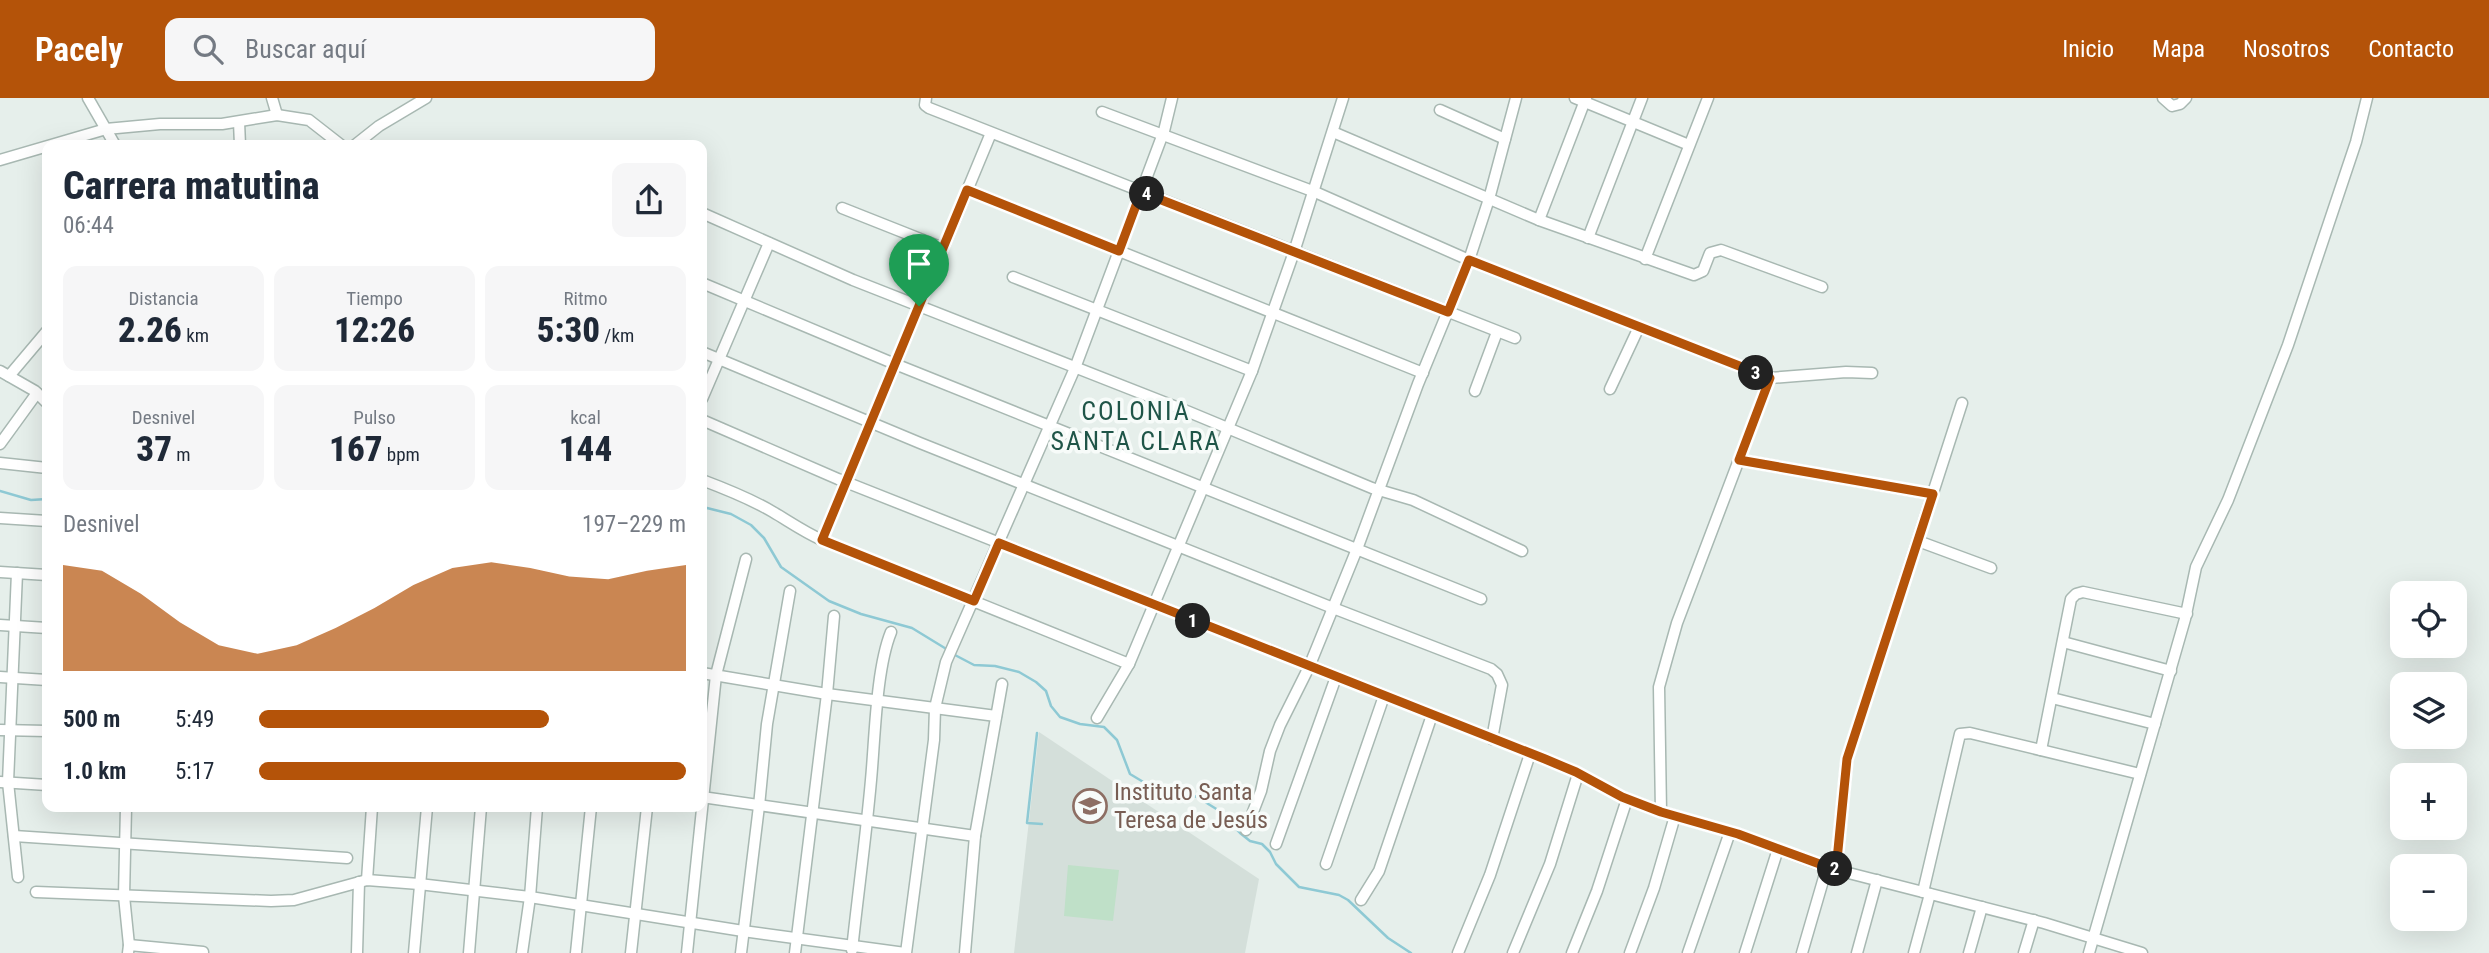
<!DOCTYPE html>
<html lang="es">
<meta charset="utf-8">
<style>
:root{--surface:#fff;--page:#f6f6f7;--text:#1f2937;--muted:#747a83;--accent:#b45309}
body{margin:0;font-family:"Roboto Condensed",sans-serif;background:var(--page);color:var(--text);height:100vh;display:flex;flex-direction:column;font-size:26px;white-space:nowrap}
*{box-sizing:border-box;margin:0}
p{font-size:23px;color:var(--muted)}
.icon{flex:none;width:38px;height:38px;fill:none;stroke:currentColor;stroke-width:2;stroke-linecap:round;stroke-linejoin:round}
.map{position:relative;flex:1;overflow:hidden}
.sheet{position:absolute;left:42px;top:42px;width:665px;height:672px;display:flex;flex-direction:column;background:var(--surface);border-radius:14px;box-shadow:0 7px 28px #0002}
.sheet>*{flex:none}
.tools{position:absolute;left:2390px;top:483px;display:grid;gap:14px}
.tools a{display:grid;place-items:center;width:77px;height:77px;border-radius:14px;background:var(--surface);box-shadow:0 7px 28px #0002;font-size:35px}
.pin{position:absolute;display:grid;place-items:center;width:60px;height:60px;color:#fff;margin:-72px -30px;border-radius:50% 50% 50% 0;rotate:-45deg;box-shadow:0 0 7px #0007}
.pin .icon{rotate:45deg}
.km{position:absolute;width:35px;height:35px;margin:-18px;border-radius:50%;background:#222;color:#fff;font-size:19px;line-height:35px;text-align:center}
.round{display:grid;place-items:center;flex:none;width:74px;height:74px;border-radius:14px;background:var(--page)}
.summary{display:flex;align-items:center;justify-content:space-between;height:119px;padding:0 21px}
h1{font-size:38px;font-weight:800;line-height:52px}
.metrics{display:grid;grid-template-columns:repeat(3,1fr);gap:10px;height:119px;padding:7px 21px}
.metrics div{display:grid;align-content:center;border-radius:14px;background:var(--page);text-align:center}
.metrics b{font-size:35px;font-weight:800}
.metrics small{font-size:19px;font-weight:400}
.metrics p{font-size:19px}
.chart{height:196px;padding:14px 21px}
.chart p{display:flex;justify-content:space-between}
.chart svg{width:100%;height:126px;margin-top:7px;fill:var(--accent);opacity:.7}
ul{padding:0 21px;list-style:none;font-size:23px}
li{display:grid;grid-template-columns:112px 84px 1fr;align-items:center;height:52px}
li i{height:18px;border-radius:9px;background:var(--accent)}
header{display:flex;align-items:center;gap:42px;box-sizing:border-box;height:98px;padding:0 35px;background:var(--accent);color:#fff}
header strong{font-size:33px}
nav{display:flex;gap:38px;margin-inline-start:auto;font-size:24px}
.search{width:490px;height:63px;background:var(--page);display:flex;align-items:center;gap:18px;box-sizing:border-box;padding:0 24px;border-radius:14px;color:var(--muted);font-size:26px}
.map>svg:first-child{display:block}
.built{fill:#d4dfda}
.green{fill:#bfe0c8}
.lines{fill:none;stroke-linecap:round;stroke-linejoin:round}
.stream{stroke:#8ec9d4;stroke-width:2.5}
.minor-casing{stroke:#a8b8b2;stroke-width:13}
.minor{stroke:#fff;stroke-width:10}
.route-casing{stroke:#fff;stroke-width:14}
.route{stroke:#b45309;stroke-width:9}
.labels{text-anchor:middle;dominant-baseline:central;stroke-width:7;stroke-linejoin:round;paint-order:stroke}
.education-label{font-size:24px;fill:#785e54;stroke:#f7fbf9;text-anchor:start}
.neighbourhood-label{font-size:26px;letter-spacing:2px;fill:#1f5548;stroke:#f7fbf9}
</style>
<header>
<strong>Pacely</strong>
<div class="search"><svg class="icon" aria-label="search" viewBox="0 0 24 24"><circle cx="10" cy="10" r="6"/><path d="M15 15l6 6"/></svg>Buscar aquí</div>
<nav><a>Inicio</a><a>Mapa</a><a>Nosotros</a><a>Contacto</a></nav>
</header>
<div class="map">
<svg width="2489" height="855" viewBox="0 0 2489 855">
<rect width="100%" height="100%" fill="#e6efeb"/>
<!-- built -->
<path class="built" d="M1039 634 1259 781 1245 855H1014Z"/>
<!-- green -->
<path class="green" d="M1068 767 1119 772 1113 823 1064 818Z"/>
<g class="lines">
<!-- stream -->
<g class="stream">
<path d="M0 393 31 402 47 401"/>
<path d="M702 411 707 410 731 416 751 427 764 440 781 469 829 503 861 516 912 530 948 552"/>
<path d="M953 556 974 567 995 568 1019 574 1036 584 1046 593 1051 608 1060 619 1080 626 1104 629 1117 642 1130 676 1145 685 1163 692 1182 693 1197 699 1218 712 1240 735 1250 743 1262 746 1270 754 1276 766 1299 789 1339 797 1348 802 1388 840 1411 855"/>
<path d="M1037 635 1027 725 1042 726"/>
</g>
<!-- minor casing -->
<g class="minor-casing">
<g id="minor">
<path d="M88 0 115 47"/>
<path d="M272 0 277 17"/>
<path d="M926 0 925 7 929 10 1515 240"/>
<path d="M1575 0 1689 47"/>
<path d="M2163 0 2172 8 2180 6 2186 0"/>
<path d="M1440 12 1505 41"/>
<path d="M1102 14 1315 94 1469 162 1770 280 1677 525 1659 589 1661 714"/>
<path d="M239 24 240 47"/>
<path d="M1333 34 1539 122 1694 177 1703 173 1710 155 1721 152 1822 189"/>
<path d="M355 47 379 28 426 0"/>
<path d="M0 62 106 31 160 26H222L277 17 309 22 341 47"/>
<path d="M967 92 1423 275"/>
<path d="M842 110 943 150"/>
<path d="M702 115 853 182 1189 314 1372 390 1413 402 1522 453"/>
<path d="M1539 122 1586 0"/>
<path d="M1588 140 1642 0"/>
<path d="M1645 161 1708 0"/>
<path d="M1013 179 1252 273"/>
<path d="M702 185 895 266 1481 501"/>
<path d="M702 254 920 345 1333 510 1491 571 1497 576 1502 587 1492 641"/>
<path d="M0 273 35 293 47 305"/>
<path d="M9 278 47 233"/>
<path d="M1770 280 1846 274 1872 275"/>
<path d="M1610 291 1639 229"/>
<path d="M1475 293 1497 234"/>
<path d="M702 301 769 145"/>
<path d="M702 322 838 381 1545 661 1576 674 1622 699 1661 714 1738 736 1829 770 2044 825 2142 855"/>
<path d="M0 346 37 295"/>
<path d="M1739 362 1932 396"/>
<path d="M0 365 47 370"/>
<path d="M702 382C726 391 751 401 773 414 790 424 804 434 822 442L1129 566"/>
<path d="M0 420 47 423"/>
<path d="M822 442 991 35"/>
<path d="M1918 443 1991 470"/>
<path d="M0 474 47 477"/>
<path d="M17 475 8 684 18 779"/>
<path d="M0 527 47 530"/>
<path d="M2063 544 2171 573"/>
<path d="M702 575 827 596 996 618"/>
<path d="M0 579 47 582"/>
<path d="M2052 600 2155 626"/>
<path d="M1097 620 1129 566 1252 273 1294 154 1343 0"/>
<path d="M0 632 47 633"/>
<path d="M2041 652 2071 501 2076 496 2083 494 2187 516"/>
<path d="M0 684 47 687"/>
<path d="M702 699 975 738"/>
<path d="M126 709 124 798 129 847 128 855"/>
<path d="M1246 732 1261 693 1270 653 1280 627 1309 569 1357 451 1418 286 1469 162 1489 101 1516 0"/>
<path d="M14 738 347 760"/>
<path d="M1276 746 1336 579"/>
<path d="M1326 766 1384 598"/>
<path d="M1836 772 1847 661 1962 305"/>
<path d="M367 782 372 709"/>
<path d="M36 794 271 803 294 802 367 782 419 786 530 799 743 833 905 855"/>
<path d="M1923 794 1960 636 1970 635 2140 676"/>
<path d="M1361 802 1379 773 1432 617"/>
<path d="M129 847 203 854"/>
<path d="M852 852C858 795 866 739 871 682 875 640 876 571 891 534"/>
<path d="M357 855 359 784"/>
<path d="M414 855 427 709"/>
<path d="M469 855 481 709"/>
<path d="M522 855 530 799 537 709"/>
<path d="M576 855 591 709"/>
<path d="M631 855 647 709"/>
<path d="M687 855 716 577 746 461"/>
<path d="M741 855 759 708 767 626 790 493"/>
<path d="M795 855 827 596 834 518"/>
<path d="M906 855 934 642 935 610 946 564 1075 270 1164 33 1172 0"/>
<path d="M965 855 975 738 1002 586"/>
<path d="M1458 855 1490 777 1530 656"/>
<path d="M1513 855 1550 766 1578 676"/>
<path d="M1572 855 1597 793 1627 701"/>
<path d="M1630 855 1654 790 1675 718"/>
<path d="M1688 855 1730 734"/>
<path d="M1745 855 1778 751"/>
<path d="M1802 855 1827 769"/>
<path d="M1857 855 1877 782"/>
<path d="M1914 855 1930 796"/>
<path d="M1969 855 1982 809"/>
<path d="M2024 855 2034 822"/>
<path d="M2089 855 2185 521 2196 469 2228 402 2288 247 2356 44 2367 0"/>
</g>
</g>
<!-- minor -->
<use href="#minor" class="minor"/>
</g>
<g class="lines">
<!-- route casing -->
<g class="route-casing">
<path id="route" d="M967 92 1119 153 1141 94 1448 214 1469 162 1770 280 1739 362 1933 396 1847 661 1836 772 1738 736 1661 714 1622 699 1576 674 1545 661 999 445 974 503 822 442Z"/>
</g>
<!-- route -->
<use href="#route" class="route"/>
</g>
<!-- icons -->
<defs>
<g id="school-ring" transform="scale(1.75)"><circle r="9.5" fill="#f7fbf9" stroke="#8d6e63" stroke-width="1.5"/><path d="M0-5L7-2L0 1L-7-2ZM-4 1L0 2.5L4 1V4Q0 6-4 4Z" fill="#8d6e63"/></g>
</defs>
<g fill-rule="evenodd">
<use href="#school-ring" x="1090" y="708"/>
</g>
<g class="labels">
<!-- education labels -->
<g class="education-label">
<text x="1114" y="694">Instituto Santa<tspan x="1114" dy="28">Teresa de Jesús</tspan></text>
</g>
<!-- neighbourhood labels -->
<g class="neighbourhood-label">
<text x="1136" y="313">COLONIA<tspan x="1136" dy="30">SANTA CLARA</tspan></text>
</g>
</g>
</svg>
<div class="tools">
<a><svg class="icon" aria-label="locate" viewBox="0 0 24 24"><circle cx="12" cy="12" r="6"/><path d="M12 2v4M12 18v4M2 12h4M18 12h4"/></svg></a>
<a><svg class="icon" aria-label="layers" viewBox="0 0 24 24"><path d="M12 4l9 5-9 5-9-5zM3 14l9 5 9-5"/></svg></a>
<a>+</a>
<a>−</a>
</div>
<div class="pin" style="left:919px;top:208px;background:#1e9e55"><svg class="icon" aria-label="arrive" viewBox="0 0 24 24"><path d="M6 21V4h12l-3 4 3 4H6"/></svg></div>
<b class="km" style="left:1193px;top:523px">1</b>
<b class="km" style="left:1835px;top:771px">2</b>
<b class="km" style="left:1756px;top:275px">3</b>
<b class="km" style="left:1147px;top:96px">4</b>
<section class="sheet">
<div class="summary"><div><h1>Carrera matutina</h1><p>06:44</p></div><a class="round"><svg class="icon" aria-label="share" viewBox="0 0 24 24"><path d="M12 15V3M7 8l5-5 5 5M5 13v7h14v-7"/></svg></a></div>
<div class="metrics">
<div><p>Distancia</p><b>2.26<small> km</small></b></div>
<div><p>Tiempo</p><b>12:26</b></div>
<div><p>Ritmo</p><b>5:30<small> /km</small></b></div>
</div>
<div class="metrics">
<div><p>Desnivel</p><b>37<small> m</small></b></div>
<div><p>Pulso</p><b>167<small> bpm</small></b></div>
<div><p>kcal</p><b>144</b></div>
</div>
<div class="chart"><p><span>Desnivel</span>197–229 m</p>
<svg viewBox="0 0 160 44" preserveAspectRatio="none"><path d="M0 44V7L10 9L20 17L30 27L40 35L50 38L60 35L70 29L80 22L90 14L100 8L110 6L120 8L130 11L140 12L150 9L160 7V44z"/></svg>
</div>
<ul>
<li><b>500 m</b>5:49<i style="width:68%"></i></li>
<li><b>1.0 km</b>5:17<i style="width:100%"></i></li>
</ul>
</section>
</div>
